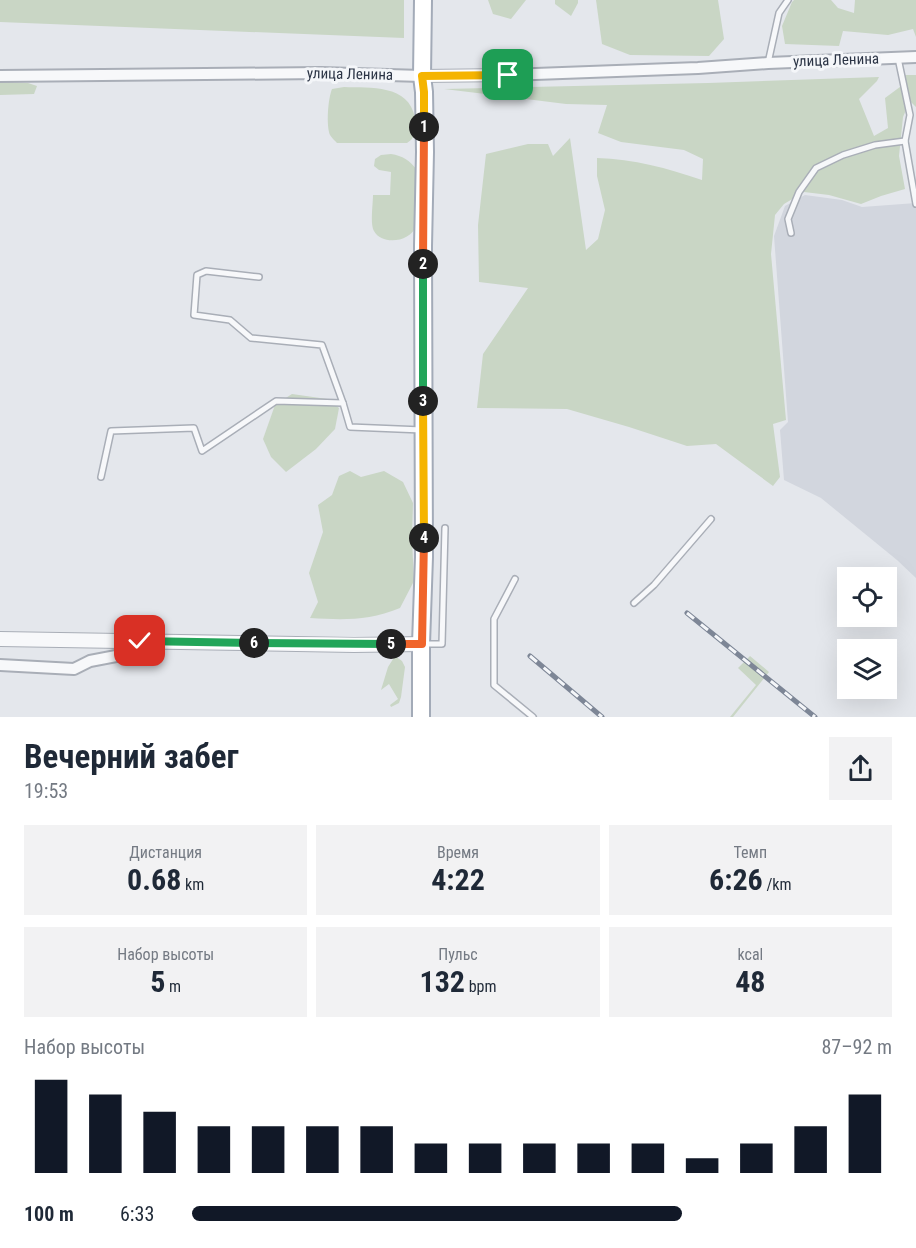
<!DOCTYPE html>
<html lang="ru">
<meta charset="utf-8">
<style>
:root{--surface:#fff;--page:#f2f2f3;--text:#1f2937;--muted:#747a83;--accent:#111827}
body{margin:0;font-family:"Roboto Condensed",sans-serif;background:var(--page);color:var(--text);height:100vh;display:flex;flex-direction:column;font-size:22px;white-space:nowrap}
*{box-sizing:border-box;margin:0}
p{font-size:20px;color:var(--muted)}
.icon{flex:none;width:33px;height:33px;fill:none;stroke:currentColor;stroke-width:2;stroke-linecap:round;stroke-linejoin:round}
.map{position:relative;height:717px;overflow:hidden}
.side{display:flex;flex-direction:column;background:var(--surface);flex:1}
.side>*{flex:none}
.controls{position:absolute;left:837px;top:567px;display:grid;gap:12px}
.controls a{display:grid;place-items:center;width:60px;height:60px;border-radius:0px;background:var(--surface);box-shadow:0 6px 24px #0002;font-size:30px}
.pin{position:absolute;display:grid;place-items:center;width:51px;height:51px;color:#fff;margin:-26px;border-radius:12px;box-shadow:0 3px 9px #0006}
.km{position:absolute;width:30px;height:30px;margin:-15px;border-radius:50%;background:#222;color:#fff;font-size:16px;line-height:30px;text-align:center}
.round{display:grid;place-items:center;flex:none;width:63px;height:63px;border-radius:0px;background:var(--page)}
.overview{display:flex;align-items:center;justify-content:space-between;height:102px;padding:0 24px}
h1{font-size:33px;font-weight:700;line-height:45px}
.figures{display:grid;grid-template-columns:repeat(3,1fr);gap:9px;height:102px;padding:6px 24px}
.figures div{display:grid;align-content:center;border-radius:0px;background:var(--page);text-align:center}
.figures b{font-size:30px;font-weight:700}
.figures small{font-size:16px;font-weight:400}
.figures p{font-size:16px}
.chart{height:168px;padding:12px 24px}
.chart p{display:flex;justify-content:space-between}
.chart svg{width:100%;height:108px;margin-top:6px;stroke:var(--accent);stroke-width:6}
ul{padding:0 24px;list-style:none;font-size:20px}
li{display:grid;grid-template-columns:96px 72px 1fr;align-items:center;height:45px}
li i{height:15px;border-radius:8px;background:var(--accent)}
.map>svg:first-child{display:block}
.built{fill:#d2d6de}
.green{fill:#c9d6c5}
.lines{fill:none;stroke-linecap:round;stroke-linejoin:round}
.service-casing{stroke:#a9aeb7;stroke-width:8}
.minor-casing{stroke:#a9aeb7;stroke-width:14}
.tertiary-casing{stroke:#a9aeb7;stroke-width:16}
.primary-casing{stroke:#a3abb8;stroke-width:20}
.service{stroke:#f7f8fa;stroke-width:5}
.minor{stroke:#f7f8fa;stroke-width:10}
.tertiary{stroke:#f7f8fa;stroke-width:14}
.primary{stroke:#fff;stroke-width:16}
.rail-casing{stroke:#7d8696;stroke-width:5}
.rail{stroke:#f4f6f9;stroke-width:3;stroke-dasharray:9;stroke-linecap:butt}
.split-1-casing{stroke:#fff;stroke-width:12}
.split-2-casing{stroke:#fff;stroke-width:12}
.split-3-casing{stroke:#fff;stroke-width:12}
.split-4-casing{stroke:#fff;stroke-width:12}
.split-5-casing{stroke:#fff;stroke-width:12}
.split-6-casing{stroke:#fff;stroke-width:12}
.split-7-casing{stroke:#fff;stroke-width:12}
.split-1{stroke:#f5b400;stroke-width:8}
.split-2{stroke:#f0652b;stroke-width:8}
.split-3{stroke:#22a559;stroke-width:8}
.split-4{stroke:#f5b400;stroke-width:8}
.split-5{stroke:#f0652b;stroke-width:8}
.split-6{stroke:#22a559;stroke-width:8}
.split-7{stroke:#22a559;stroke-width:8}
.labels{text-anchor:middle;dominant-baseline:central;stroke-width:6;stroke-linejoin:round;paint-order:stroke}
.street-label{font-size:15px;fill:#2b3445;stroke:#f4f6f9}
</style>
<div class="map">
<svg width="916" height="717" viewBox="0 0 916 717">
<rect width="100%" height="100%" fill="#e4e7ec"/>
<!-- built -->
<path class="built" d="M805 195 842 200 862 207 916 203V578L897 560 821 498 784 480 780 430 788 422 774 236 785 206Z"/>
<!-- green -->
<g class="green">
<path d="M0 0H404V38L0 22Z"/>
<path d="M488 0H526L511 19 493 14Z"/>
<path d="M555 0H578V3L571 16 555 4Z"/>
<path d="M596 0H718L724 39 709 56 630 55 602 44Z"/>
<path d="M794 0H831L838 8 854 13 855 0H916V37L913 29 888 35 843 31 839 46 785 44 782 26 792 2Z"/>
<path d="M904 75H916V107L910 101 903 117 899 156 905 189 881 196 861 204 829 195 804 192 784 204 775 215 771 254 786 420 773 424 780 477 773 486 716 444 687 446 629 427 567 409 477 408 483 354 528 288 479 282 478 225 486 154 528 144H548L553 156 570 138 586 250 598 239 605 210 597 176V158C634 159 667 168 702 180L703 159 684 150 621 142 598 133 607 105 566 104 444 89 708 83 879 77 877 81 859 99 874 136 888 128 885 98 904 84Z"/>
<path d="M0 82 28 83 37 86 34 94 0 95Z"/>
<path d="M344 87C370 88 409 84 415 118 415 123 416 132 413 137 412 140 409 141 407 143H337C335 141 332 138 330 135 326 125 328 99 332 89Z"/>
<path d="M391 154C403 156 409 160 417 170 417 183 416 195 416 207 416 213 417 221 416 226 411 242 382 246 374 231 370 224 373 204 373 195H390L391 172 379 170 374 166 375 159 381 155Z"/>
<path d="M292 394 327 399 339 408 335 429 316 449 286 472 271 457 263 439 275 405Z"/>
<path d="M350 471 361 477 384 471 403 482 413 503 412 540 414 581 400 608C368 621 343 620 310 618L318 602 309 573 323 532 318 505 332 495 339 476Z"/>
<path d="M395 656 402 661 405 667 401 697 399 703 391 707 390 705 398 699 389 684 381 690 388 667Z"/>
<path d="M750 656 769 672 733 717H730L756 685 738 668Z"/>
</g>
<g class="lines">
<!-- service casing -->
<g class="service-casing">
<g id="service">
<path d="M898 58 910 115 905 141 916 204"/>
<path d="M768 63 779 13 788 0"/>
<path d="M791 233 788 219 799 192 816 168 843 155 875 145 905 141"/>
<path d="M259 277 206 271 197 275 194 315 230 320 251 338 322 345 343 403"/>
<path d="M101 477 111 431 194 428 202 451 276 401 343 403 350 427 422 430"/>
<path d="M515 579 494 619V685L533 717"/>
<path d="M634 603 654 585 711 519"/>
<path d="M423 644H442L445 528"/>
</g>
</g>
<!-- minor casing -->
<g class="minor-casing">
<g id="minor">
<path d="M0 76 321 73 422 76 508 75 698 68 768 63 916 57"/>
<path d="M0 665 74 669 90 661 137 652 140 641"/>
</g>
</g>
<!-- tertiary casing -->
<g class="tertiary-casing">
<path id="tertiary" d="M0 639 354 645 421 644"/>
</g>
<!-- primary casing -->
<g class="primary-casing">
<path id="primary" d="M421 717V644L424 557 423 246 425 152 424 92 422 76 423 0"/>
</g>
<!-- service -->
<use href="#service" class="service"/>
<!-- minor -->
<use href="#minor" class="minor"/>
<!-- tertiary -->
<use href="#tertiary" class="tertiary"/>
<!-- primary -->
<use href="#primary" class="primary"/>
<!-- rail casing -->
<g class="rail-casing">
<g id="rail">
<path d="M687 613 815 717"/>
<path d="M530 656 602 717"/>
</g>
</g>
<!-- rail -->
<use href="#rail" class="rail"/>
</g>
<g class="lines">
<!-- split-1 casing -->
<g class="split-1-casing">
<path id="split-1" d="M424 127V92L422 76 508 75"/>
</g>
<!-- split-2 casing -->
<g class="split-2-casing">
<path id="split-2" d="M423 264 424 127"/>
</g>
<!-- split-3 casing -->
<g class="split-3-casing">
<path id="split-3" d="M423 264V401"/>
</g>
<!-- split-4 casing -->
<g class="split-4-casing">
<path id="split-4" d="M423 401 424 538"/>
</g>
<!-- split-5 casing -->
<g class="split-5-casing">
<path id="split-5" d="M391 644H422L424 538"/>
</g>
<!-- split-6 casing -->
<g class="split-6-casing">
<path id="split-6" d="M254 643 391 644"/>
</g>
<!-- split-7 casing -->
<g class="split-7-casing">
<path id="split-7" d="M140 641 254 643"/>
</g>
<!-- split-1 -->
<use href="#split-1" class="split-1"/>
<!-- split-2 -->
<use href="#split-2" class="split-2"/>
<!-- split-3 -->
<use href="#split-3" class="split-3"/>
<!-- split-4 -->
<use href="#split-4" class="split-4"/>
<!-- split-5 -->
<use href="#split-5" class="split-5"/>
<!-- split-6 -->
<use href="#split-6" class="split-6"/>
<!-- split-7 -->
<use href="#split-7" class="split-7"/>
</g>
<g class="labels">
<!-- street labels -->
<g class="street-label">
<text transform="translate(836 60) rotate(-2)">улица Ленина</text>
<text transform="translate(350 74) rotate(1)">улица Ленина</text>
</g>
</g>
</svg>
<div class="controls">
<a><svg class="icon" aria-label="locate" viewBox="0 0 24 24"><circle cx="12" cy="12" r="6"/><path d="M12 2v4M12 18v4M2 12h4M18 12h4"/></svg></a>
<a><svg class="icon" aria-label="layers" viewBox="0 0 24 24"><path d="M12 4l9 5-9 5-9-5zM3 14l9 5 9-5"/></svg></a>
</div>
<div class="pin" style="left:508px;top:75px;background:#1e9e55"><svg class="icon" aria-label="arrive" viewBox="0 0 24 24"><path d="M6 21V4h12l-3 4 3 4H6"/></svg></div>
<div class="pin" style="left:140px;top:641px;background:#d93025"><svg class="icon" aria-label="check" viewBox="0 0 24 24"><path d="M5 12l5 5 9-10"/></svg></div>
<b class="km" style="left:424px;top:127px">1</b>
<b class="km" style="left:423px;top:264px">2</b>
<b class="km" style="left:423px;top:401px">3</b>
<b class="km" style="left:424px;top:538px">4</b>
<b class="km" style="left:391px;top:644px">5</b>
<b class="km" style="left:254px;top:643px">6</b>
</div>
<section class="side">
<div class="overview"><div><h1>Вечерний забег</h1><p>19:53</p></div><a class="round"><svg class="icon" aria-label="share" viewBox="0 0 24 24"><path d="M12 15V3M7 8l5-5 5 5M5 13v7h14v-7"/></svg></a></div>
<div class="figures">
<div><p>Дистанция</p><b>0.68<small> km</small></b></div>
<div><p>Время</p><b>4:22</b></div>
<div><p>Темп</p><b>6:26<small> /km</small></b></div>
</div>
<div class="figures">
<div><p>Набор высоты</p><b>5<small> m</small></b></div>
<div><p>Пульс</p><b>132<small> bpm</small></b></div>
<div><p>kcal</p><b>48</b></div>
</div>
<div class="chart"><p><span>Набор высоты</span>87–92 m</p>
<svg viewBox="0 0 160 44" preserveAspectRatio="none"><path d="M5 44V6M15 44V12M25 44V19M35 44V25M45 44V25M55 44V25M65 44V25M75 44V32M85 44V32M95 44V32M105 44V32M115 44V32M125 44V38M135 44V32M145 44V25M155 44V12"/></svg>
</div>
<ul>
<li><b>100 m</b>6:33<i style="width:70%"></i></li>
</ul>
</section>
